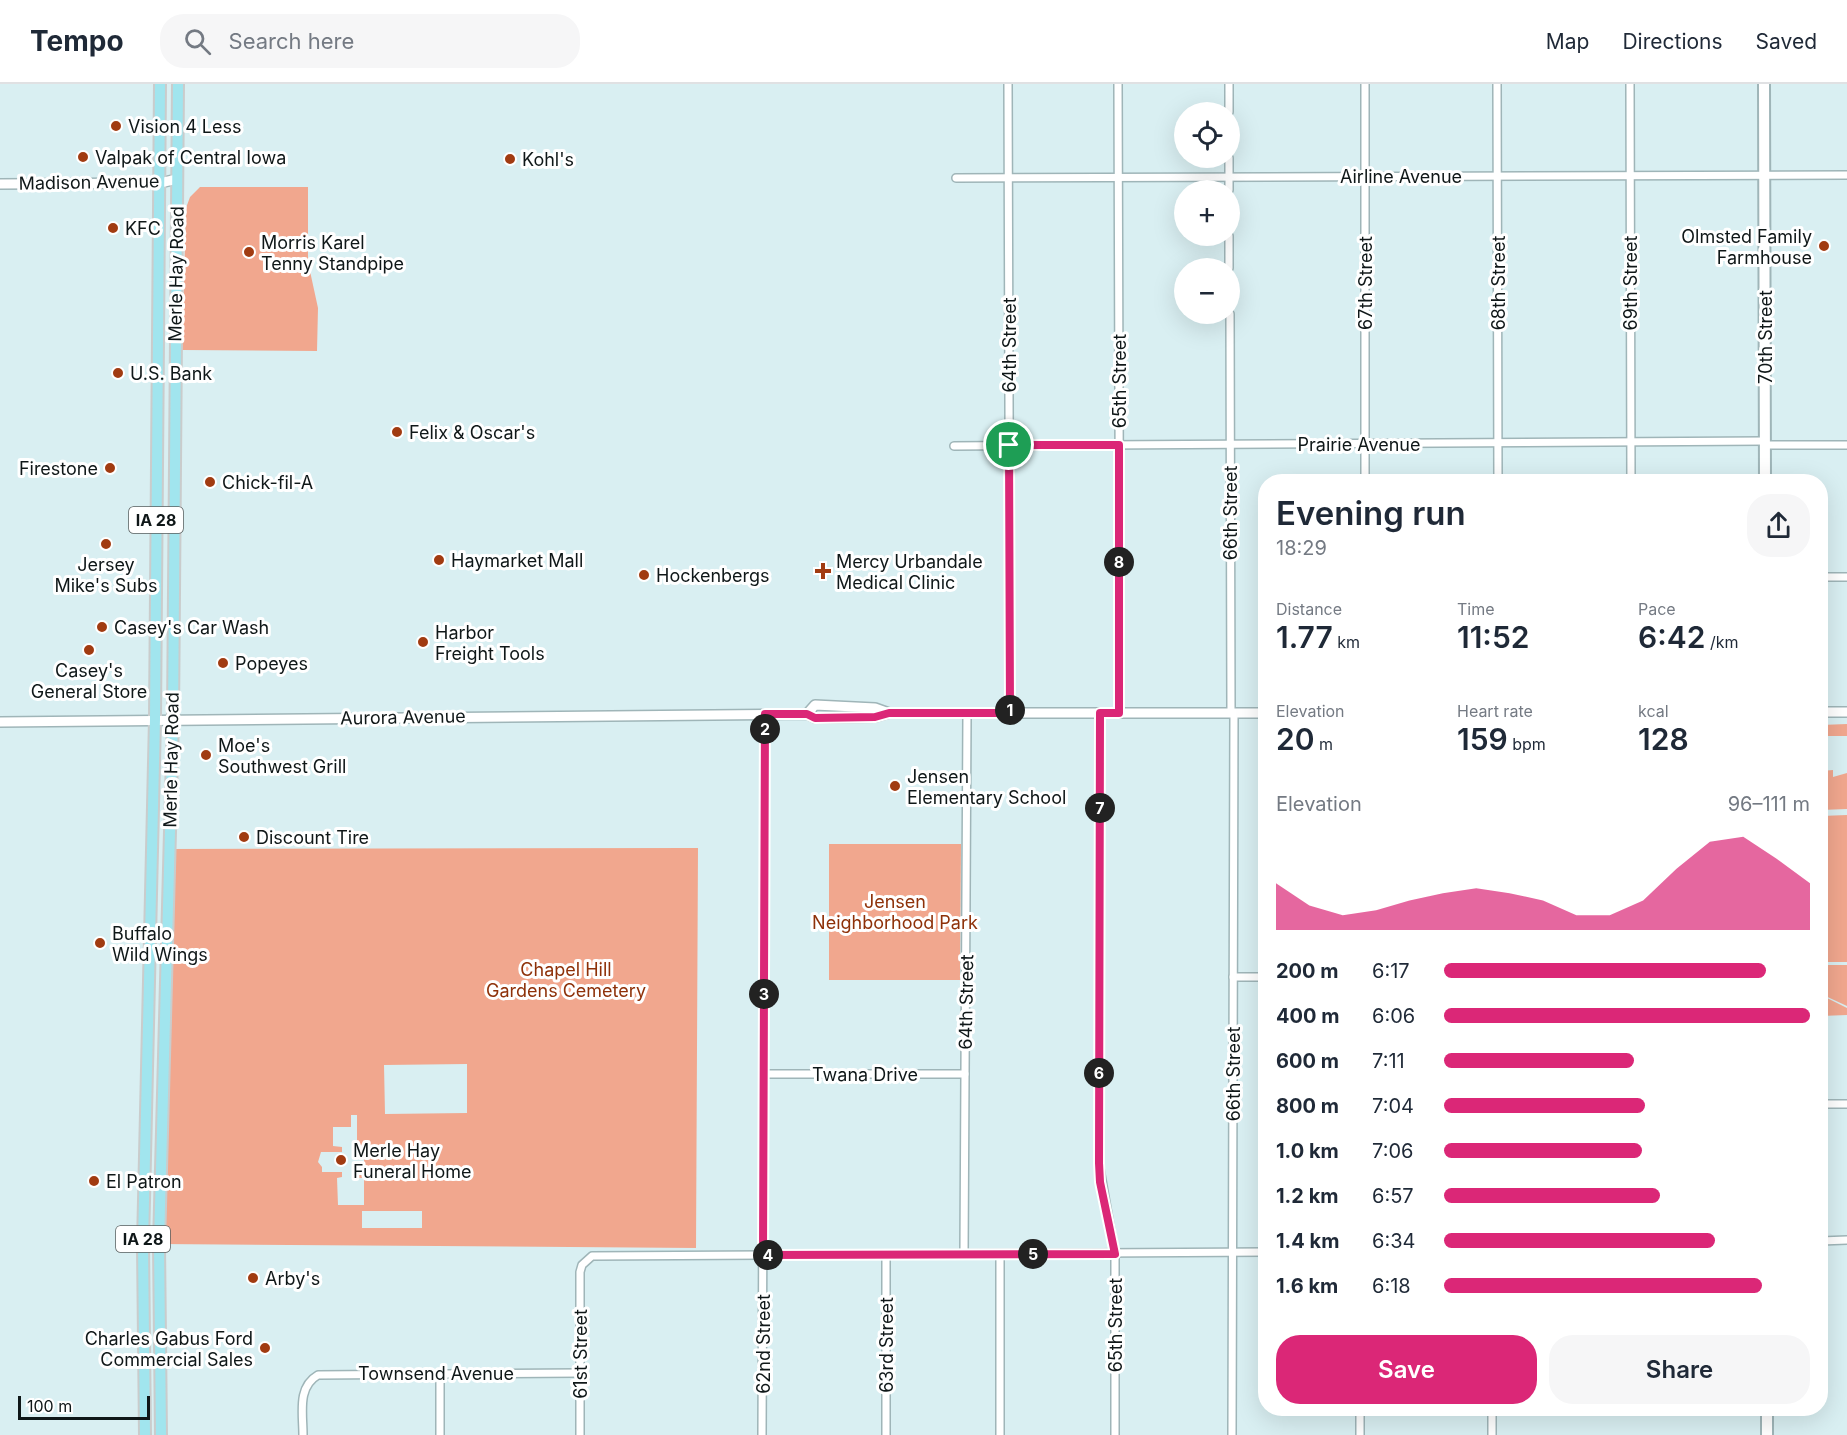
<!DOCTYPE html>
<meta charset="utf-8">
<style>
:root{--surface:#fff;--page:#f6f6f7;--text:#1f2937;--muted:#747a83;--line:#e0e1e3;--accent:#db2777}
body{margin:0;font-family:Inter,sans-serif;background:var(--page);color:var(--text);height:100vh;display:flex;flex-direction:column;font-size:22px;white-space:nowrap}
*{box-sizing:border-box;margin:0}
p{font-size:20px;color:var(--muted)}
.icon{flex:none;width:33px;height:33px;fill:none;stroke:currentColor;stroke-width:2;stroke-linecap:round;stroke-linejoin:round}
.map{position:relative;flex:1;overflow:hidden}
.panel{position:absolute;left:1258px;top:390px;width:570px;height:942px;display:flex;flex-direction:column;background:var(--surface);border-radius:24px;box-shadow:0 6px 24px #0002}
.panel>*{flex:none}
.buttons{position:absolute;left:1174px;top:18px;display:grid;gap:12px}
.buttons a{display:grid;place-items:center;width:66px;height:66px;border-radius:50%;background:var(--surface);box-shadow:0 6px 24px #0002;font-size:30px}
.scale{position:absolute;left:18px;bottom:15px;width:132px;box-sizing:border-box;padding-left:6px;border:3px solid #0f1718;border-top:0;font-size:16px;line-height:21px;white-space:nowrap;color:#0f1718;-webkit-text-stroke:4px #fff;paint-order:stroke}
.pin{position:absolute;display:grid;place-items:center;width:51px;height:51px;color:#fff;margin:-26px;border:3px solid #fff;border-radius:50%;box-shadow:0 2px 6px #0007}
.km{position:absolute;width:30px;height:30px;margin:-15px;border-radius:50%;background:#222;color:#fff;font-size:16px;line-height:30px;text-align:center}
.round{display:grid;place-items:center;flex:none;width:63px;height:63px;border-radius:24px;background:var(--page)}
.overview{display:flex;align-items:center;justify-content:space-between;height:102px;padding:0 18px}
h1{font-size:33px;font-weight:600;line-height:45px}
.figures{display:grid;grid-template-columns:repeat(3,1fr);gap:9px;height:102px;padding:6px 18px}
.figures div{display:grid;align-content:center}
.figures b{font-size:30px;font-weight:600}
.figures small{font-size:16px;font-weight:400}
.figures p{font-size:16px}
.chart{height:168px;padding:12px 18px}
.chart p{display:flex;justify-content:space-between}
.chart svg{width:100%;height:108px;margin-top:6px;fill:var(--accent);opacity:.7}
.action{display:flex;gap:12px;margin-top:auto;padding:12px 18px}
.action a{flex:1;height:69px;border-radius:24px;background:var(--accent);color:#fff;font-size:24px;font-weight:600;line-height:69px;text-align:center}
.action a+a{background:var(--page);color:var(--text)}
ul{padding:0 18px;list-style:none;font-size:20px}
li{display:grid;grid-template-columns:96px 72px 1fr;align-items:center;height:45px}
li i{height:15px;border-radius:8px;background:var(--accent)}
header{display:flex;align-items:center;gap:36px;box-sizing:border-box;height:84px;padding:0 30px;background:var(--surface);border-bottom:2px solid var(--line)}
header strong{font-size:28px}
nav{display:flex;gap:33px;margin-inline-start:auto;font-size:21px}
.search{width:420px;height:54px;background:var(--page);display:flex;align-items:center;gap:15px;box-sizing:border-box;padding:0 21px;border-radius:24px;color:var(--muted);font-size:22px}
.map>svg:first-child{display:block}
.green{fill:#f1a78e;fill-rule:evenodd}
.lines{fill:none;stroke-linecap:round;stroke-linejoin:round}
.minor-casing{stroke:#9fb5b8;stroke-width:10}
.tertiary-casing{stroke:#9fb5b8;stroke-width:12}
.secondary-casing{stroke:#9fb5b8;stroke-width:14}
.primary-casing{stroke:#cacccc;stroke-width:14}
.minor{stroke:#fff;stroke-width:7}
.tertiary{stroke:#fff;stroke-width:9}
.secondary{stroke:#fff;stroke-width:10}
.primary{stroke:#a1e5ee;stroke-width:10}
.route-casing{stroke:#fff;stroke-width:12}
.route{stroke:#db2777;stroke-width:8}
.poi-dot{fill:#a13b11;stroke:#fff;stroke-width:2}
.labels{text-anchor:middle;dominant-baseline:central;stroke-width:6;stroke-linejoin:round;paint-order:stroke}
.shield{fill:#fff;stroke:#575d5d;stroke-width:1.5}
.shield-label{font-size:16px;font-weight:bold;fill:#0f1718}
.poi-label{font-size:18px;fill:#0f1718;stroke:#fff;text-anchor:start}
.street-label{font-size:18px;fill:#0f1718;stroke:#fff}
.park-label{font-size:18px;fill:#8e3109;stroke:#fff}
</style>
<header>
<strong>Tempo</strong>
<div class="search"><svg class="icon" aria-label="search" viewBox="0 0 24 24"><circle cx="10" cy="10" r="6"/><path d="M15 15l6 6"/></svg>Search here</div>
<nav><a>Map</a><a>Directions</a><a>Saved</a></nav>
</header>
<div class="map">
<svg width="1847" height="1351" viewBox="0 0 1847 1351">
<rect width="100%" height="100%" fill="#d9eff2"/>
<!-- green -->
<g class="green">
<path d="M200 103H308V178L318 224 317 267 182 266 186 124 190 113Z"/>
<path d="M1847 640V652H1821V641Z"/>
<path d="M1833 686V693L1847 689V725L1821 726V687Z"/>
<path d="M1847 731V878H1821V732Z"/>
<path d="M829 760H961L960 896H829Z"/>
<path d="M698 764 696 1164 159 1160 169 765ZM467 980V1029L385 1030 384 981ZM351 1031H357V1068H364V1088H358V1094H364V1121H338L337 1094 342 1093V1088H322V1083L318 1078 321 1068H342V1063L333 1062V1043H351ZM422 1127V1144H362V1127Z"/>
<path d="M1821 881H1847V922L1821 910Z"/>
<path d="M1821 911 1847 924V931L1821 932Z"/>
</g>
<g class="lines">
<!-- minor casing -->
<g class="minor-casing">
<g id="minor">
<path d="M1008 0 1010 629"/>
<path d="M1118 0 1120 629"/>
<path d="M1229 0V28"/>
<path d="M1365 0V398"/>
<path d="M1497 0 1498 398"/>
<path d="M1630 0 1631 398"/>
<path d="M1229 74V106"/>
<path d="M956 94 1847 91"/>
<path d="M1229 152V184"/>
<path d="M1230 230 1231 629"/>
<path d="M1765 361H1847"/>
<path d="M954 362 1765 357"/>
<path d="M1821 493H1847"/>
<path d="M1100 629 1099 1079 1115 1170V1351"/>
<path d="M1233 893H1266"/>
<path d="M764 990H965"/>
<path d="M1821 1020H1847"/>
<path d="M1821 1157 1847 1156"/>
<path d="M964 1170 967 630"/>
<path d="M1000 1170V1351"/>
<path d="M1360 1324V1351"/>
<path d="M303 1351C303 1329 297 1303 318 1291L580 1289"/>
<path d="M440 1351V1289"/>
<path d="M580 1351V1188L582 1181 592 1172 1266 1168"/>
<path d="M762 1351 765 630"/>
<path d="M886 1351V1170"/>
<path d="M1232 1351 1234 629"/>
<path d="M1492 1351V1324"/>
</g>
</g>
<!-- tertiary casing -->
<g class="tertiary-casing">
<g id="tertiary">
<path d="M0 100 160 99 177 95"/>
<path d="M1821 628H1847"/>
<path d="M807 630 815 621 875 624 889 629"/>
<path d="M0 638 807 630 815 634 875 633 889 629H1266"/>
</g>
</g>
<!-- secondary casing -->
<g class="secondary-casing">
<g id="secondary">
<path d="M1764 0 1765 398"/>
<path d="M1767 1351V1324"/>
</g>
</g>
<!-- primary casing -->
<g class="primary-casing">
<g id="primary">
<path d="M145 1351 143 1160 155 635 160 0"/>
<path d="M161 1351 159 1160 173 635 178 0"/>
</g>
</g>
<!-- minor -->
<use href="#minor" class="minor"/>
<!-- tertiary -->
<use href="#tertiary" class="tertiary"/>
<!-- secondary -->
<use href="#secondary" class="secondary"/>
<!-- primary -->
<use href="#primary" class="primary"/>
</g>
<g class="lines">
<!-- route casing -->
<g class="route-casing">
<path id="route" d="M1009 361H1119V629H1100L1099 1079 1100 1098 1115 1170 763 1171 765 630H807L815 634 875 633 889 629H1010Z"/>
</g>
<!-- route -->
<use href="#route" class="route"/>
</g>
<!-- markers -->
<g class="poi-dot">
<circle cx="116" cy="42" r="6"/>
<circle cx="83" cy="73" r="6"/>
<circle cx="510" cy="75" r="6"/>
<circle cx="113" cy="144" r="6"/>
<circle cx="1824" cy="162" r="6"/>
<circle cx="249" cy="168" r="6"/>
<circle cx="118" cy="289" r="6"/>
<circle cx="397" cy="348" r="6"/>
<circle cx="110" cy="384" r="6"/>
<circle cx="210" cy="398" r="6"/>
<circle cx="106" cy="460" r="6"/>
<circle cx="439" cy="476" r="6"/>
<path d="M820 478h6v6h6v6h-6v6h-6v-6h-6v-6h6z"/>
<circle cx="644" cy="491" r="6"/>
<circle cx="102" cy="543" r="6"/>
<circle cx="423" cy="558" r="6"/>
<circle cx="89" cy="566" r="6"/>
<circle cx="223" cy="579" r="6"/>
<circle cx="206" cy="671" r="6"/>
<circle cx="895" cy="702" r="6"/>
<circle cx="244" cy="753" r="6"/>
<circle cx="100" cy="859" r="6"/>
<circle cx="341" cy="1076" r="6"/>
<circle cx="94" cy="1097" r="6"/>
<circle cx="253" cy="1194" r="6"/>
<circle cx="265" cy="1264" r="6"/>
</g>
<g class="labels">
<!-- shield labels -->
<g class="shield">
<rect x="129" y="423" width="54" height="26" rx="4.5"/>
<rect x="116" y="1142" width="54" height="26" rx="4.5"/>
</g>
<g class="shield-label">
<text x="156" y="436">IA 28</text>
<text x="143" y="1155">IA 28</text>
</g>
<!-- poi labels -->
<g class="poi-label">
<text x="128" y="42">Vision 4 Less</text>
<text x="95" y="73">Valpak of Central Iowa</text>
<text x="522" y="75">Kohl's</text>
<text x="125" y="144">KFC</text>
<text x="1812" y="152" text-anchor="end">Olmsted Family<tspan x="1812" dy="21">Farmhouse</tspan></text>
<text x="261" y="158">Morris Karel<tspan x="261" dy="21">Tenny Standpipe</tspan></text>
<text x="130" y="289">U.S. Bank</text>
<text x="409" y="348">Felix &amp; Oscar's</text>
<text x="98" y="384" text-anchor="end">Firestone</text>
<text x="222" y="398">Chick-fil-A</text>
<text x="451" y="476">Haymarket Mall</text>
<text x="836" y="477">Mercy Urbandale<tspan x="836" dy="21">Medical Clinic</tspan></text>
<text x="106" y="480" text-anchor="middle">Jersey<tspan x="106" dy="21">Mike's Subs</tspan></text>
<text x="656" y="491">Hockenbergs</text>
<text x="114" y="543">Casey's Car Wash</text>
<text x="435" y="548">Harbor<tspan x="435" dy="21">Freight Tools</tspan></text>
<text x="235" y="579">Popeyes</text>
<text x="89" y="586" text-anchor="middle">Casey's<tspan x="89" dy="21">General Store</tspan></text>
<text x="218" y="661">Moe's<tspan x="218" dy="21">Southwest Grill</tspan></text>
<text x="907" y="692">Jensen<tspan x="907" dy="21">Elementary School</tspan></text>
<text x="256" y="753">Discount Tire</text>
<text x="112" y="849">Buffalo<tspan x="112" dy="21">Wild Wings</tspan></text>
<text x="353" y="1066">Merle Hay<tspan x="353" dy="21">Funeral Home</tspan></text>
<text x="106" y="1097">El Patron</text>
<text x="265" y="1194">Arby's</text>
<text x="253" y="1254" text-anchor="end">Charles Gabus Ford<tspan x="253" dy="21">Commercial Sales</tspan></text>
</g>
<!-- street labels -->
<g class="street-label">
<text x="1401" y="92">Airline Avenue</text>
<text transform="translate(89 98) rotate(-1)">Madison Avenue</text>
<text transform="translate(176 190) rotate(-89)">Merle Hay Road</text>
<text transform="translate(1365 199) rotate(-90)">67th Street</text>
<text transform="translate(1498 199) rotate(-90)">68th Street</text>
<text transform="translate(1630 199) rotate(-90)">69th Street</text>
<text transform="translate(1765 253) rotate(-90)">70th Street</text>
<text transform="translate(1009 261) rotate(-90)">64th Street</text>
<text transform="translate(1119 297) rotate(-90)">65th Street</text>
<text x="1359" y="360">Prairie Avenue</text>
<text transform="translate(1230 429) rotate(-90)">66th Street</text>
<text transform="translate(403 633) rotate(-1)">Aurora Avenue</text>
<text transform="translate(171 676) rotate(-89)">Merle Hay Road</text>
<text transform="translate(966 918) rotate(-89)">64th Street</text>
<text x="865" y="990">Twana Drive</text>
<text transform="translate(1233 990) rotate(-90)">66th Street</text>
<text transform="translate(1115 1241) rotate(-90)">65th Street</text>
<text transform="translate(763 1260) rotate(-90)">62nd Street</text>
<text transform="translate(886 1261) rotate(-90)">63rd Street</text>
<text transform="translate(580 1270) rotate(-90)">61st Street</text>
<text x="436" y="1289">Townsend Avenue</text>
</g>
<!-- park labels -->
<g class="park-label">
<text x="895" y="817">Jensen<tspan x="895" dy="21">Neighborhood Park</tspan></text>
<text x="566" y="885">Chapel Hill<tspan x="566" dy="21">Gardens Cemetery</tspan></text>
</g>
</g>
</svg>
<div class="buttons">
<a><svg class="icon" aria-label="locate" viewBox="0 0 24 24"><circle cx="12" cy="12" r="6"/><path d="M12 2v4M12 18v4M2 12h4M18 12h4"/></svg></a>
<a>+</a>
<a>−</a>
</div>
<div class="scale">100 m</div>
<div class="pin" style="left:1009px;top:361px;background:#1e9e55"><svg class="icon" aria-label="arrive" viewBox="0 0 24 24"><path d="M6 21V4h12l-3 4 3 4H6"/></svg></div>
<b class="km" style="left:1010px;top:626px">1</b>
<b class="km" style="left:765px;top:645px">2</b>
<b class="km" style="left:764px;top:910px">3</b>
<b class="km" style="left:768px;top:1171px">4</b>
<b class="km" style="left:1033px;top:1170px">5</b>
<b class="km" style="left:1099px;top:989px">6</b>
<b class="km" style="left:1100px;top:724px">7</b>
<b class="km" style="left:1119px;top:478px">8</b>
<section class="panel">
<div class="overview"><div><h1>Evening run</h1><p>18:29</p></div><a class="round"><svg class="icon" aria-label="share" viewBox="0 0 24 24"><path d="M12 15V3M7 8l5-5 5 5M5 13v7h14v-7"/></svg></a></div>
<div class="figures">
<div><p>Distance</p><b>1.77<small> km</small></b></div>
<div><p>Time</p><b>11:52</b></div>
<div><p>Pace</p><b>6:42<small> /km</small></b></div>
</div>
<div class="figures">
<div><p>Elevation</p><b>20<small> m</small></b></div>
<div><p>Heart rate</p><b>159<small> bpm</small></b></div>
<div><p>kcal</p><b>128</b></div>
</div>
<div class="chart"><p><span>Elevation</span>96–111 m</p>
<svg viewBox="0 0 160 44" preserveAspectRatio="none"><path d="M0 44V25L10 34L20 38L30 36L40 32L50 29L60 27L70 29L80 32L90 38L100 38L110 32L120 19L130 8L140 6L150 15L160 25V44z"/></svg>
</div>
<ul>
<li><b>200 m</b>6:17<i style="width:88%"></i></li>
<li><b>400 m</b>6:06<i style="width:100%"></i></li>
<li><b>600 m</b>7:11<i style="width:52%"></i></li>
<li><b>800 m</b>7:04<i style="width:55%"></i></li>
<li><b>1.0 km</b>7:06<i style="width:54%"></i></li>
<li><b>1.2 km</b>6:57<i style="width:59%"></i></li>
<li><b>1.4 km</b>6:34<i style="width:74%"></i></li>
<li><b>1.6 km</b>6:18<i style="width:87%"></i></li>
</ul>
<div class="action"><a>Save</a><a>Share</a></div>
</section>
</div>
